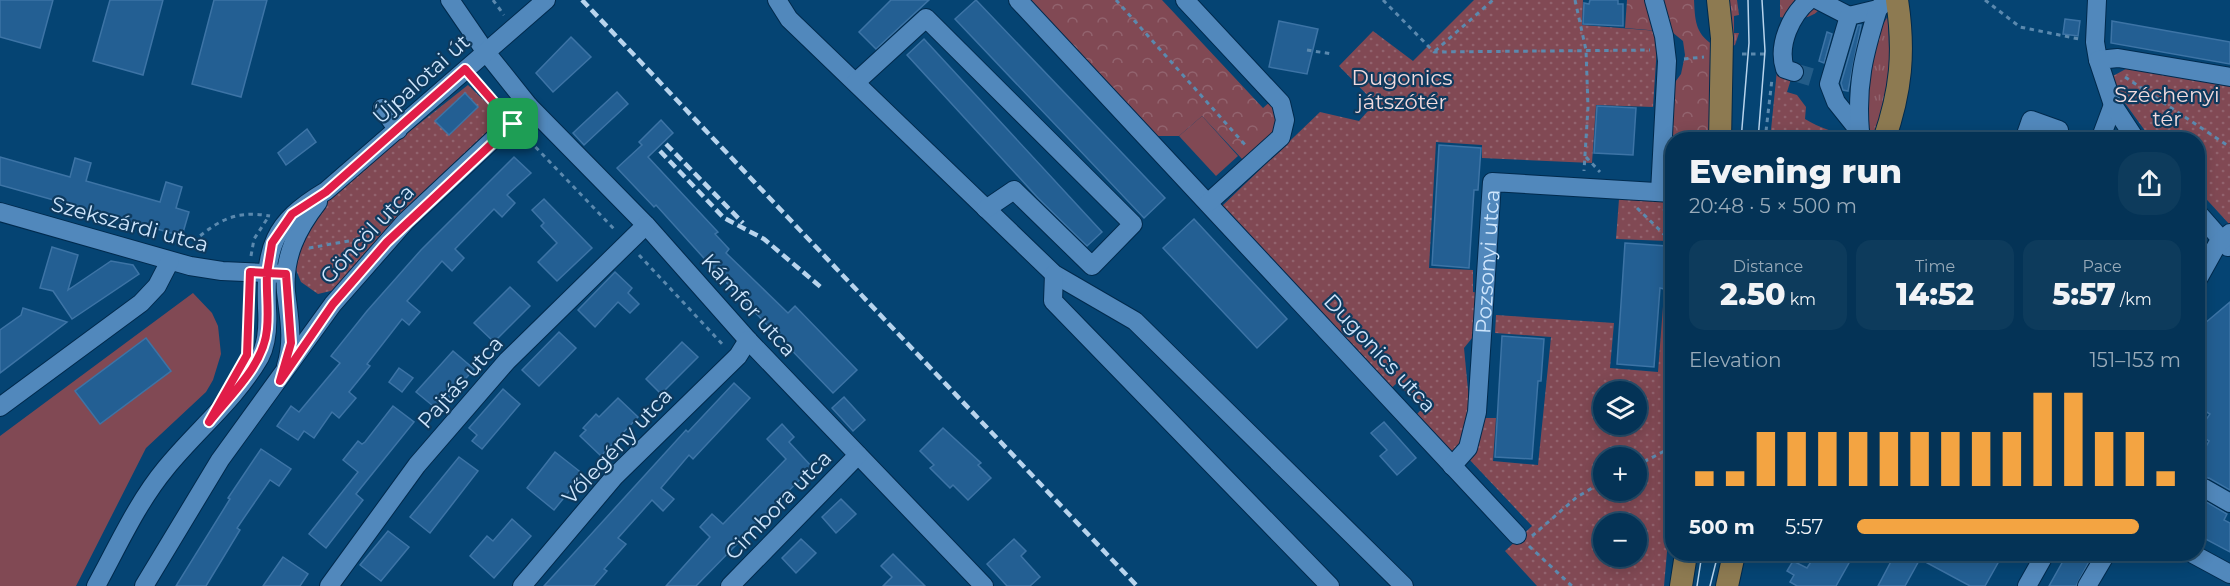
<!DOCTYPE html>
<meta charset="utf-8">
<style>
:root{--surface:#043356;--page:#0d3b5c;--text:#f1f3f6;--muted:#97aab9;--line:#254e6c;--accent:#f3a442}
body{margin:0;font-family:Montserrat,sans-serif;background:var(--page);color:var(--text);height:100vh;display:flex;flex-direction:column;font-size:22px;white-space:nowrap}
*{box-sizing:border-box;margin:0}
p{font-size:20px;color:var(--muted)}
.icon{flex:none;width:33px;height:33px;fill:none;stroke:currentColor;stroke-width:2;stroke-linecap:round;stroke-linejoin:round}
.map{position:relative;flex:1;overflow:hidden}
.details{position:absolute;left:1665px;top:132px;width:540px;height:429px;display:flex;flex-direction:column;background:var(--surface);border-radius:24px;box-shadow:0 3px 15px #0003,0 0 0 2px var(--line)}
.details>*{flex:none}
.buttons{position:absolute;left:1593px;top:381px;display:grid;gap:12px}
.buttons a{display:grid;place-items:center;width:54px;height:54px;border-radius:50%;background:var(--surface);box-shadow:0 3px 15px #0003,0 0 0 2px var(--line);font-size:30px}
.pin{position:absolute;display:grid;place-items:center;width:51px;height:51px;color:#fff;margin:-26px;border-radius:12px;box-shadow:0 3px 9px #0006}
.round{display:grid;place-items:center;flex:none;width:63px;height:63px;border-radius:24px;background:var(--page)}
.headline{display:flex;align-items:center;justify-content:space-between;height:102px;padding:0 24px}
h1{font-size:33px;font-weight:800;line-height:45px}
.stats{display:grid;grid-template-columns:repeat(3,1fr);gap:9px;height:102px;padding:6px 24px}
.stats div{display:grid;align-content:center;border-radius:15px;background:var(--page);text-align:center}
.stats b{font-size:30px;font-weight:800}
.stats small{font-size:16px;font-weight:400}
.stats p{font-size:16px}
.chart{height:168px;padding:12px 24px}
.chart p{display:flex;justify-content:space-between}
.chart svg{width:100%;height:108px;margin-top:6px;stroke:var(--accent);stroke-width:6}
ul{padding:0 24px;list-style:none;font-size:20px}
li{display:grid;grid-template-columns:96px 72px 1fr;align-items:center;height:45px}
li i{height:15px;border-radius:8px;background:var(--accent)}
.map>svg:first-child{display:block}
.grass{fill:url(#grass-tufts)}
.forest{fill:url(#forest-crowns)}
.park{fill:url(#park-dots);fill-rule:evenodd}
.pitch{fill:#814954}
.building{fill:#235f93;stroke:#3d74a6;stroke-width:1.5}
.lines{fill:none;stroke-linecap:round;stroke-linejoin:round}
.minor-tunnel{stroke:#235c88;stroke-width:18;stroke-dasharray:18 9;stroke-linecap:butt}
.minor-casing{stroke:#002a4d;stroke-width:20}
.major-casing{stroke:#002a4d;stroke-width:24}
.path{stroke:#5b89ae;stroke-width:3;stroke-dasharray:4.5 4.5;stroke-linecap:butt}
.minor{stroke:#5188bc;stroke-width:18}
.major{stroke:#8d7a51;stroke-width:22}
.tram{stroke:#b8d4ed;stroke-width:1.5}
.rail{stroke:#b8d4ed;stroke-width:4.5;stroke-dasharray:9 4.5;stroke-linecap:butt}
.route-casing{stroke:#fff;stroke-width:12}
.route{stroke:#e11d48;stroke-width:8}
.labels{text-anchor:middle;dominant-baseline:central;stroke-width:4.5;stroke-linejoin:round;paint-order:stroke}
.park-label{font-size:21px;fill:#f2dadd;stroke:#0e3a5e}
.street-label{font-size:21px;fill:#cfe6fd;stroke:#0e3a5e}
</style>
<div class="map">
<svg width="2230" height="586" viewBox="0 0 2230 586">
<defs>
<pattern id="grass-tufts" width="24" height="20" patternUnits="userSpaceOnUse" patternTransform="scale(1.5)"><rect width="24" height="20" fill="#814954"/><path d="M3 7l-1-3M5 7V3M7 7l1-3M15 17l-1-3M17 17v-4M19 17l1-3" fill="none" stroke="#92636e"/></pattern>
<pattern id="forest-crowns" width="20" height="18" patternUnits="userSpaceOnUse" patternTransform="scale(1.5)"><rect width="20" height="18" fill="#814954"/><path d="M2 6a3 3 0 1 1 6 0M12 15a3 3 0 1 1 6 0" fill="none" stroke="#92636e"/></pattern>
<pattern id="park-dots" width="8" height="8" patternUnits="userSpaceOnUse" patternTransform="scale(1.5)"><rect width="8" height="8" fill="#814954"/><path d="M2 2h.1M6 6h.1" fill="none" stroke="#92636e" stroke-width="1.8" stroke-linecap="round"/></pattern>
</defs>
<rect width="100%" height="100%" fill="#054473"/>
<!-- grass -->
<g class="grass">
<path d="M1724 0H1737L1739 15 1734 16V33H1739L1735 45 1729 48Z"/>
<path d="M1888 16 1890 83 1874 137 1870 139 1863 105 1879 31Z"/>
</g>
<!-- forest -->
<g class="forest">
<path d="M1018 0H1162L1263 108 1271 101C1284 133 1266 140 1244 161L1202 116 1179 136H1143Z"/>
<path d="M1627 0H1694C1695 19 1695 33 1712 44L1713 139 1672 140V154L1673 85 1681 74 1685 55 1683 41 1672 32 1625 28Z"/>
<path d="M1780 0H1823C1821 19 1796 21 1780 17Z"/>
</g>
<!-- park -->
<g class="park">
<path d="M1474 0H1583L1582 25 1658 31 1653 107 1596 105 1592 163 1482 158V145L1436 142 1429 268 1473 270V292L1479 293 1477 332 1464 348 1470 411 1466 442 1451 456 1414 417 1422 409 1397 383 1388 391 1221 207 1320 112 1359 121 1375 103 1339 66 1373 31 1413 61Z"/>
<path d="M1778 60 1791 79 1787 92 1797 95 1806 107 1805 119C1819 128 1833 130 1847 139L1770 140Z"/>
<path d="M2133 65 2230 83V225L2198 190V140L2151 139 2117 92 2113 76Z"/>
<path d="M468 85 503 119 343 288 318 294 301 282 286 245 289 227Z"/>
<path d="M1619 199 1672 202V495L1664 586H1537L1505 551 1532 526 1468 458 1483 418H1496L1493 461 1538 465 1551 337 1495 333 1496 315 1614 323 1610 368 1658 372 1668 241 1616 239ZM1604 392H1636V424H1604ZM1604 458H1636V490H1604ZM1604 524H1636V556H1604Z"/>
</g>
<!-- pitch -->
<g class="pitch">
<path d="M1202 116 1238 156 1216 176 1179 136Z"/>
<path d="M193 293 212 313 218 326 221 354 213 380 206 392 146 448 76 586H0V436Z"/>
</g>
<!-- building -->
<g class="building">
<path d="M0 0H53L40 48 0 37Z"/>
<path d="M110 0H163L143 75 93 61Z"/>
<path d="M214 0H267L241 97 192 84Z"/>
<path d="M891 0H929L876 49 859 32Z"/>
<path d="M976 0 1165 198 1144 218 955 19Z"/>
<path d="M1590 0H1618V4H1623V26L1583 24 1584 3 1589 4Z"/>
<path d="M2065 19 2080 21 2078 36 2063 34Z"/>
<path d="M1279 21 1318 29 1307 74 1269 67Z"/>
<path d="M2112 21 2230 42V64L2111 43Z"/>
<path d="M1858 25H1861L1848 91 1843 90 1841 83Z"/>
<path d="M1827 32 1832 34 1824 63 1819 61Z"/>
<path d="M571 37 591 57 553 92 536 73Z"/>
<path d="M924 39 1102 232 1087 246 1038 198 907 55Z"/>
<path d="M617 92 628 104 584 145 573 133Z"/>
<path d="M465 93 478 107 449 135 435 121Z"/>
<path d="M1597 106 1636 108 1633 155 1594 153Z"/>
<path d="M661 120 673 133 648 157 718 232 715 234 729 249 726 253 788 313 795 306 857 370 833 393 720 276 656 205 654 207 617 168 642 145 639 142Z"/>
<path d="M307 129 316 142 286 165 278 153Z"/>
<path d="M1439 145 1481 148 1478 190H1474L1469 268 1432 265Z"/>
<path d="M0 157 70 177 75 158 91 163 86 181 160 202 166 182 182 187 176 208 189 212 182 236 0 185Z"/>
<path d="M514 157 531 173 507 195 515 203 502 217 494 209 455 249 464 258 452 271 442 261 407 301 420 312 409 325 402 319 367 364 370 366 349 392 356 398 339 418 332 412 314 438 304 431 298 440 277 426 291 406 299 412 340 363 331 356 367 311 421 250Z"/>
<path d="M544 199 592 248 557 281 538 262 557 243 541 226 544 223 532 210Z"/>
<path d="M1194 219 1287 319 1257 348 1163 248Z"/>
<path d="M1625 243 1667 246 1664 289 1660 288 1654 367 1617 364Z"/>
<path d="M52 247 78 255 68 290 111 261 133 265 139 274 72 319 53 291 40 288Z"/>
<path d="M615 272 632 288 628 293 639 304 630 313 618 302 595 327 578 310Z"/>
<path d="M510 287 530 306 494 342 474 323Z"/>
<path d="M2230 302V490L2209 478 2198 479V461L2209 441 2198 434V431L2210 414 2198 407V329Z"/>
<path d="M23 308 67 322 0 373V330L21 315Z"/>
<path d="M559 332 576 348 539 386 522 370Z"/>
<path d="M1502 336 1544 339 1541 381H1538L1532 459 1495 457Z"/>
<path d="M146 338 171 371 100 424 75 391Z"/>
<path d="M682 342 698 357 661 394 646 379Z"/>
<path d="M453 351 474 369 438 410 416 392Z"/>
<path d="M399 368 413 378 402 392 389 382Z"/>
<path d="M734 383 750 398 693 459 689 455 661 488 674 499 663 511 652 500 618 538 626 544 604 569 607 571 594 586H544L686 430 688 432Z"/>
<path d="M503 389 520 404 482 449 472 441 477 435 469 428Z"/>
<path d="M844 397 865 420 853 431 832 408Z"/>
<path d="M618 398 638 417 601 456 580 436 586 430 583 428 596 414 599 417Z"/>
<path d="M393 406 414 422 356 494 363 500 326 548 309 534 358 472 343 460 358 441 362 444 365 442Z"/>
<path d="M1384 422 1416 458 1397 475 1380 456 1387 450 1371 433Z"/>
<path d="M782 424 794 437 789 442 812 467 696 586H666L710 537 700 527 712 514 723 524 786 459 767 439Z"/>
<path d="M943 428 981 463 978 465 991 478 968 500 953 485 950 488 930 468 934 465 920 451Z"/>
<path d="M261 449 291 469 279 486 270 480 237 528 240 530 206 586H176L230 499 228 498Z"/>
<path d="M555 452 583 474 554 510 527 488Z"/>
<path d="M459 457 478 471 430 533 410 517Z"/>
<path d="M2198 497 2227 514 2224 520 2230 523V552L2198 535Z"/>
<path d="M841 499 856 514 836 533 822 517Z"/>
<path d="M512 519 531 536 494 578 470 556 487 536 493 541Z"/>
<path d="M388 531 409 547 381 581 360 565Z"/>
<path d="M801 539 816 553 796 573 782 558Z"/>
<path d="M1014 539 1026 551 1021 556 1040 577 1030 586H1007L987 564Z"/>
<path d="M893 554 925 586H883L892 577 881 566Z"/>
<path d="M1816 554H1854L1836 586H1797L1790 582 1794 575 1787 571 1793 561 1807 568Z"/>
<path d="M1895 554H2003L1985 586H1970L1920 559 1905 586H1878Z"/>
<path d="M2067 554H2093L2076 586H2049Z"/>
<path d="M283 557 308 574 300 586H263Z"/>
</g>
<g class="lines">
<!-- minor-tunnel -->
<path class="minor-tunnel" d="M1794 72 1814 78"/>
<!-- minor casing -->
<g class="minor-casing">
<g id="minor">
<path d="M450 0 485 51 529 106 646 225 748 340 984 586"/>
<path d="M777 0 789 19 1054 274 1135 321 1404 586"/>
<path d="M1018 0 1517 535"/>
<path d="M1185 0 1281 103 1285 120 1281 137 1208 203"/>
<path d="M1654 0 1664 36 1667 61 1660 192"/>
<path d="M1818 0 1849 16"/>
<path d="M2097 0 2095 42 2098 60"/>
<path d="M1794 72 1785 69C1777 45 1791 15 1809 0"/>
<path d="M856 82 926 18 1133 224 1092 266 1014 190 986 209"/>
<path d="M382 108 398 130"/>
<path d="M1860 132 1836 102 1829 84 1849 16 1878 9"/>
<path d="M1860 132C1856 85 1864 53 1878 9L1884 3"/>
<path d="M2024 140 2031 120 2059 130"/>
<path d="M2100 140 2113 105"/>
<path d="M2136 140 2113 105 2098 60 2118 58 2230 77"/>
<path d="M0 212 190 266 222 271 286 274"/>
<path d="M2198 213 2228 247"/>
<path d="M1054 274 1053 301 1330 586"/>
<path d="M2198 279 2217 245 2230 233"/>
<path d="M286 366C294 340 289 318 286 292 283 257 297 229 318 202"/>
<path d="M0 407 141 303 157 286 170 261"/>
<path id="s1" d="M1452 466 1468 448 1477 412 1492 182 1672 193"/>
<path d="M2204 488 2230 503"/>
<path d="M2193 554 2230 574"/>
<path d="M96 586C118 546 137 503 166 468 196 431 236 399 260 357 268 342 268 324 267 308 265 248 272 223 326 191L546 0"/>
<path d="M144 586 220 460 333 304 405 222 529 106"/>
<path d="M329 586 417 465 507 361 646 225"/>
<path d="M522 586 615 476 738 356 748 340"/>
<path d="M730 586 858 455"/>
<path d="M2027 586 2045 554"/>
<path d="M2087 586 2106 554"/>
</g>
</g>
<!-- major casing -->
<g class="major-casing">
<g id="major">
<path d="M1718 0 1722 38 1720 140"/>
<path d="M1884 140C1901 91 1905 52 1897 0"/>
<path d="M1681 586 1686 554"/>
<path d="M1727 586 1734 554"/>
</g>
</g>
<!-- path -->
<g class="path">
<path d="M493 0 504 15"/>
<path d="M1116 0 1247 147"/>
<path d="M1383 0 1434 52 1650 50"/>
<path d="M1575 0 1586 50 1588 107 1584 171"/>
<path d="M1985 0 2020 27 2079 39"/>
<path d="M1307 50 1332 54"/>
<path d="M1435 51 1493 0"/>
<path d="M1742 54H1766"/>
<path d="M1684 59 1704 57"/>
<path d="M2125 77 2230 147"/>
<path d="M477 83 502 112"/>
<path d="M523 134 616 231"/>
<path d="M1765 140 1772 79"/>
<path d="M1586 157 1600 172"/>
<path d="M1637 208 1672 242"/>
<path d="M1664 209 1672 239"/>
<path d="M186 247C215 224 230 209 270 216"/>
<path d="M309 248 371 237"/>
<path d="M639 255 725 347"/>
<path d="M251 256 254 239 267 219"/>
<path d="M1672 258 1670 297H1672"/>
<path d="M1636 466 1672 447"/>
<path d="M1532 536 1577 497 1604 481"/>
<path d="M1529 546 1572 586"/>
</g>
<!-- minor -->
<use href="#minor" class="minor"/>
<!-- major -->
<use href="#major" class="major"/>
<!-- tram -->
<g class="tram">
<path d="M1741 140 1749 43 1748 0"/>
<path d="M1758 140 1765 51 1762 0"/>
<path d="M1697 586 1702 554"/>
<path d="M1710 586 1718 554"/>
</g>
<!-- rail -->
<g class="rail">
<path d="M582 0 1137 586"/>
<path d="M666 144 743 223"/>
<path d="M660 151 724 218 764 239 823 289"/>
</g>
</g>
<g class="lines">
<!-- route casing -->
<g class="route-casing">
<path id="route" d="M513 124 465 69 326 192 292 214 272 243 267 273 250 272 247 355 209 422C231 394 264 365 267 329 269 310 266 291 267 273L286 274 291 343 280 381 333 304 387 242 513 124"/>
</g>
<!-- route -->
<use href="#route" class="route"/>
</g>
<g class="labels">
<!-- park labels -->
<g class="park-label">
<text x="1402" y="77">Dugonics<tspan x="1402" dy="24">játszótér</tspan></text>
<text x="2167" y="94">Széchenyi<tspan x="2167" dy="24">tér</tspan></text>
</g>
<!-- street labels -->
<g class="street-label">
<text transform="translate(421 79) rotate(-42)">Újpalotai út</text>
<text transform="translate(130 224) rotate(15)">Szekszárdi utca</text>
<text transform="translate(367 234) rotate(-47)">Göncöl utca</text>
<text stroke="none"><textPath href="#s1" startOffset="212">Pozsonyi utca</textPath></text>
<text transform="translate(749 305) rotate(48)">Kámfor utca</text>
<text transform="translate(1380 353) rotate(47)">Dugonics utca</text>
<text transform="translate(460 382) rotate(-48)">Pajtás utca</text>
<text transform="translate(617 446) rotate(-47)">Vőlegény utca</text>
<text transform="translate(778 505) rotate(-46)">Cimbora utca</text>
</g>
</g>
</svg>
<div class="buttons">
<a><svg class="icon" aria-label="layers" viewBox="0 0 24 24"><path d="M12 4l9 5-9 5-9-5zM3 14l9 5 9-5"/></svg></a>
<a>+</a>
<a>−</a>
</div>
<div class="pin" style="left:513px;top:124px;background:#1e9e55"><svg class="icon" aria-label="arrive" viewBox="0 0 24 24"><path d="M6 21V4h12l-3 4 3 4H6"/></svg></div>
<section class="details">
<div class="headline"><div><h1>Evening run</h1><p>20:48 · 5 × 500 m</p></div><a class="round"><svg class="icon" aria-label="share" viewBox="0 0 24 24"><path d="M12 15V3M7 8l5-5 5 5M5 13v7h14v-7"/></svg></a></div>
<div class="stats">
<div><p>Distance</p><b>2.50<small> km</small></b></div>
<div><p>Time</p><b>14:52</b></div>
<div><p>Pace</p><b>5:57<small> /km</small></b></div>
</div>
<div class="chart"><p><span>Elevation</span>151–153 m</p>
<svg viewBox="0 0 160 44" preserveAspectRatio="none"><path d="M5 44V38M15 44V38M25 44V22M35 44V22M45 44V22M55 44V22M65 44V22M75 44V22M85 44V22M95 44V22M105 44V22M115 44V6M125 44V6M135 44V22M145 44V22M155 44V38"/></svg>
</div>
<ul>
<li><b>500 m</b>5:57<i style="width:87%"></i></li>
</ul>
</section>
</div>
